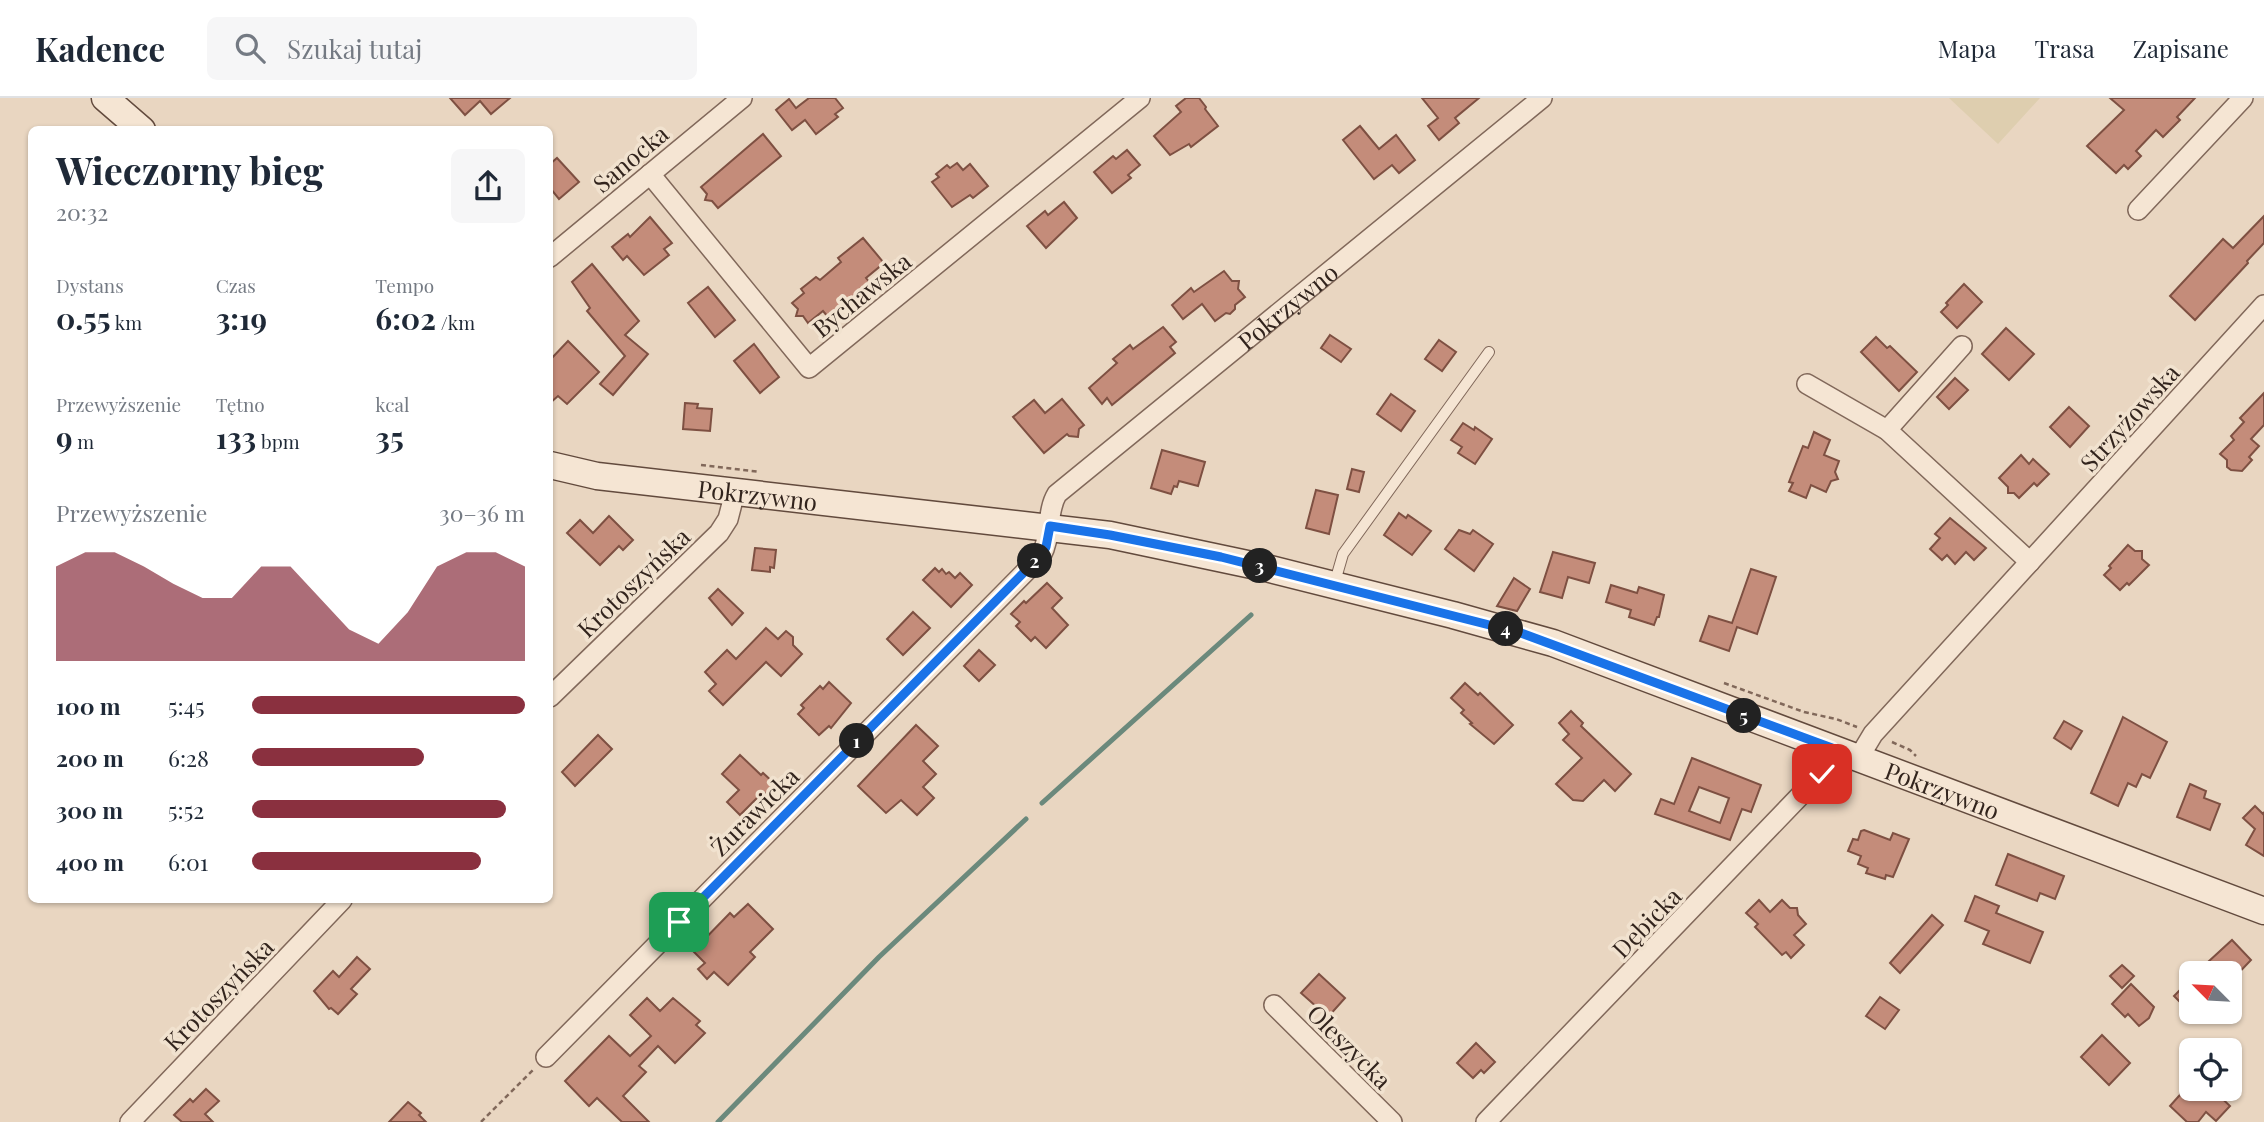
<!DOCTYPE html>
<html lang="pl">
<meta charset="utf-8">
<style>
:root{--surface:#fff;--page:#f6f6f7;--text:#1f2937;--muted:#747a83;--line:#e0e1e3;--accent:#8a303f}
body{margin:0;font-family:"Playfair Display",serif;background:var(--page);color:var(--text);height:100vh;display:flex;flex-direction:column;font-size:26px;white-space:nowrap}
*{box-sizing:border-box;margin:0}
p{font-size:23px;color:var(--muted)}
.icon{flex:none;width:38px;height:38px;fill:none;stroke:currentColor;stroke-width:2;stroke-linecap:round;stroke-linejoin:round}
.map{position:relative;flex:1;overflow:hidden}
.details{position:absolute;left:28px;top:28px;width:525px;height:777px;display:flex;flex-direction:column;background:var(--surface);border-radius:10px;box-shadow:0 2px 5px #0004}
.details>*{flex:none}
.needle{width:46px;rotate:294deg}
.tools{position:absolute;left:2179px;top:863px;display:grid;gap:14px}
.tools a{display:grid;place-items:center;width:63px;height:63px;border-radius:10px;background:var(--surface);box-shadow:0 2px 5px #0004;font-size:35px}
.pin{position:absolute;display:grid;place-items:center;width:60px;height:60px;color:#fff;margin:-30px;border-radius:14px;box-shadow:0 4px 10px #0006}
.km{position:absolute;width:35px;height:35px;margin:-18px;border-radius:50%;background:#222;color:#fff;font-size:19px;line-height:35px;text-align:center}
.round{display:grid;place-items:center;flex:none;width:74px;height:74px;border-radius:10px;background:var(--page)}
.head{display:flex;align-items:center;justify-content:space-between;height:119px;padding:0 28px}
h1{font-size:38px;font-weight:700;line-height:52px}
.figures{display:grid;grid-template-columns:repeat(3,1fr);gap:10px;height:119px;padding:7px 28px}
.figures div{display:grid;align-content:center}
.figures b{font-size:30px;font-weight:700}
.figures small{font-size:19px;font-weight:400}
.figures p{font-size:19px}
.chart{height:196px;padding:14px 28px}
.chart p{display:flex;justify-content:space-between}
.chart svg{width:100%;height:126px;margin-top:7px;fill:var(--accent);opacity:.7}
ul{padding:0 28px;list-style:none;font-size:23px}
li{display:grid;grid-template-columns:112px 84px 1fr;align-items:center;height:52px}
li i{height:18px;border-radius:9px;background:var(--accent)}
header{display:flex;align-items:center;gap:42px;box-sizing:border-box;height:98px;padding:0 35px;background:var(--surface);border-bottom:2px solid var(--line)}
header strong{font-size:33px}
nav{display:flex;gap:38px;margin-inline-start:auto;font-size:24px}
.search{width:490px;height:63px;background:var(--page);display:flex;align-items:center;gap:18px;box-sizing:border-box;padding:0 24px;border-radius:10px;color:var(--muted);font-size:26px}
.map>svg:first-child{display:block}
.farmland{fill:#deceaf}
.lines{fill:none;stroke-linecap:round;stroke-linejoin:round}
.stream{stroke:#6b897c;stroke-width:5}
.building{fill:#c48c7a;stroke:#7e5042;stroke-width:2;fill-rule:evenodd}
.lane-casing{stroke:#81685a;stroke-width:12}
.street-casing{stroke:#81685a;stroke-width:22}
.secondary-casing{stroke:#624a3d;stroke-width:29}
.path{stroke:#81685a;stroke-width:2.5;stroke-dasharray:5 3.5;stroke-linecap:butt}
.lane{stroke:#f5e5d3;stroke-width:10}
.street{stroke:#f5e5d3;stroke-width:19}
.secondary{stroke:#f5e5d3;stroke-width:26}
.route-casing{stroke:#fff;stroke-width:14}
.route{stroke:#1a73e8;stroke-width:9}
.labels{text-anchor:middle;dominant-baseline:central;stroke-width:7;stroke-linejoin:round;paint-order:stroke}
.street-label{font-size:24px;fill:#32241d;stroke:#f1e2cf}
</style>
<header>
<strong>Kadence</strong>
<div class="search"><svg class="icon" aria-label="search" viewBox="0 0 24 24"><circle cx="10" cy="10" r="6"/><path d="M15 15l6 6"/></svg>Szukaj tutaj</div>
<nav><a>Mapa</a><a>Trasa</a><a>Zapisane</a></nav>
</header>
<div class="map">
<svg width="2264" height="1024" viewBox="0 0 2264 1024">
<rect width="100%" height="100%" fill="#e9d6c1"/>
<!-- farmland -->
<path class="farmland" d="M1949 0H2040L1998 46Z"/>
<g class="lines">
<!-- stream -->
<g class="stream">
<path d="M1042 705 1251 517"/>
<path d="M718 1024 879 859 1026 721"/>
</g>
</g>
<!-- building -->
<g class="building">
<path d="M450 0H510L491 16 480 3 465 17Z"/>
<path d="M809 0H835L843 10 835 16 838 19 816 36 805 22 792 32 776 12 789 1 796 10Z"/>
<path d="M1186 0H1199L1206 9 1205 11 1218 28 1191 49 1189 46 1170 57 1154 38 1181 14 1176 8Z"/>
<path d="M1422 0H1479L1455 20 1459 25 1439 42 1428 28 1438 20Z"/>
<path d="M2110 0H2195L2177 19 2180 22 2163 39 2156 32 2136 53 2141 58 2128 71 2124 67 2116 75 2087 48 2124 12Z"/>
<path d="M1360 28 1379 51 1396 37 1415 62 1399 75 1392 67 1374 81 1343 42Z"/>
<path d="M763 36 781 58 718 110 712 103 705 102 707 96 701 89Z"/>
<path d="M1127 52 1140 67 1128 77 1131 80 1112 95 1094 74 1113 58 1116 61Z"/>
<path d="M557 60 579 84 559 101 550 90V66Z"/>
<path d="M957 65 963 72 970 66 988 88 973 100 970 97 952 109 932 84 939 79 936 76 947 67 950 70Z"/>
<path d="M1064 104 1077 120 1046 150 1027 128 1045 113 1048 117Z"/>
<path d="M2264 118V145L2247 163 2248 165 2195 222 2170 198 2223 141 2233 150Z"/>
<path d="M650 119 672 145 664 151 669 157 644 177 627 158 623 162 612 149 628 136 630 139Z"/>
<path d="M863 140 884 165 866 180 870 185 828 219 823 213 808 225 803 218H796L798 211 792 205 804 195 801 191 816 179 820 182 841 164 838 160Z"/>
<path d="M592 166 639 223 625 237 648 256 613 297 600 286 625 258 587 213 590 210 572 184Z"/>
<path d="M1224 173 1232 183H1239L1238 191 1245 199 1235 207V211L1230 216 1226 215 1215 223 1202 206 1183 221 1172 207 1191 190 1194 194Z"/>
<path d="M1964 186 1982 204 1957 230 1941 214 1948 207 1946 205Z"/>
<path d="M708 189 735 222 715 239 688 205Z"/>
<path d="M1163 229 1176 244 1170 249 1175 255 1112 307 1107 300 1102 306 1089 290 1117 265 1113 261 1130 247 1133 251Z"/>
<path d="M2006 230 2034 256 2009 282 1982 256Z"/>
<path d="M1330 237 1351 251 1341 264 1321 250Z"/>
<path d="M1876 239 1887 250 1890 248 1917 274 1899 293 1861 254Z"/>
<path d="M1439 242 1456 254 1442 273 1425 261Z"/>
<path d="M568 243 599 274 567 306 558 298 550 305V262Z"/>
<path d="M754 246 779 279 760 295 734 263Z"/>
<path d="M1955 280 1968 292 1949 311 1937 299Z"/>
<path d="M2264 295V327L2251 341 2259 348 2249 359 2252 362 2242 373 2231 372 2227 369V362L2220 356 2234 342 2231 338 2244 324 2240 320Z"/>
<path d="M1391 296 1415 313 1401 333 1377 316Z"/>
<path d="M1062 301 1084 327 1079 331 1078 339 1069 338 1067 336 1044 355 1013 319 1034 302 1045 315Z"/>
<path d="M685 305 698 306 697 310 712 311 710 333 683 331Z"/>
<path d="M2069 309 2089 328 2070 349 2050 329Z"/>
<path d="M1463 325 1474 332 1475 329 1492 341 1475 366 1458 355 1462 349 1451 342Z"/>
<path d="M1814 334 1830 342 1824 357 1839 363 1835 374 1838 381 1831 383 1826 394 1811 387 1806 400 1789 393 1793 385 1789 384 1803 348 1808 350Z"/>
<path d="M1162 352 1205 364 1198 388 1179 383 1177 389 1174 388 1171 396 1151 390Z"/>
<path d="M2021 357 2029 366 2033 361 2049 376 2037 388 2034 385 2019 400 2014 395H2008V389L1999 380Z"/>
<path d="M1352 371 1364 374 1359 394 1347 391Z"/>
<path d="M1316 392 1338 397 1329 436 1306 430Z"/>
<path d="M1399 415 1406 420 1408 417 1431 433 1412 457 1384 437Z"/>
<path d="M609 418 633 442 623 452 619 448 600 467 567 435 580 422 593 435Z"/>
<path d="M1950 420 1986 450 1974 462 1966 454 1955 466 1947 457 1942 462 1930 451 1940 440 1935 436Z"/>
<path d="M1459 432 1470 436 1473 432 1493 446 1474 473 1445 451Z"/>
<path d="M2128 447 2135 453H2142V461L2149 467 2129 487 2127 485 2120 492 2104 477 2111 470 2109 468Z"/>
<path d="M755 450 776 452 774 470 770 469V474L752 472Z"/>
<path d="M1553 454 1595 465 1589 485 1568 479 1562 500 1540 494Z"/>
<path d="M935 470 939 474 942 471 946 476 949 474 955 480 960 475 972 487 951 509 923 482Z"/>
<path d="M1751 471 1776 479 1757 536 1737 529 1729 553 1700 543 1709 518 1732 525Z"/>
<path d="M1514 480 1530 491 1517 513 1497 508Z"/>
<path d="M1047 485 1062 500 1052 510 1068 527 1046 550 1035 539 1031 543 1016 528 1020 524 1011 516 1024 503 1026 505Z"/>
<path d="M1611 487 1637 495 1639 489 1664 497 1659 519H1657L1654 527 1629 519 1631 512 1606 504Z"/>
<path d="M718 491 743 515 732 527 709 500Z"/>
<path d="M913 514 930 530 903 557 887 541Z"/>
<path d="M766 530 778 541 786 533 793 539V547L802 556 781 578 766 564 723 607 709 593 716 586 705 574 727 552 736 561Z"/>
<path d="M979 552 995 567 979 583 964 568Z"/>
<path d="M829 584 851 605 831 630 829 628 819 637 798 616 804 610 801 607 820 588 823 591Z"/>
<path d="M1465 585 1478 597 1480 595 1513 627 1494 646 1470 626 1472 625 1461 615 1464 612 1451 600Z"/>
<path d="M1571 613 1583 625 1581 628 1631 676 1615 693 1604 682 1583 703 1573 702 1556 686 1582 660 1563 642 1569 636 1559 625Z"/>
<path d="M2123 619 2167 644 2150 680 2142 676 2136 689 2128 685 2118 708 2091 695Z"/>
<path d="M2064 623 2082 633 2071 651 2054 640Z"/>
<path d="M916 627 938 648 923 663 936 676 923 689 934 700 917 717 901 702 886 715 858 688Z"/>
<path d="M598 637 612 651 575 688 562 674Z"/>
<path d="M740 657 761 677 763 675 775 686 764 697 762 695 740 717 727 704 739 692 722 676Z"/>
<path d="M1692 660 1761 687 1751 714 1742 711 1730 742 1655 716 1661 701 1674 706ZM1699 689 1729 700 1720 725 1689 713Z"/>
<path d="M2190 686 2206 693 2204 700 2220 706 2210 732 2177 719Z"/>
<path d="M2255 708 2263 716 2264 714V758L2246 747 2255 731 2243 720Z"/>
<path d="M1864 732 1890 742 1893 735 1909 741 1893 779 1886 777 1885 781 1866 775 1868 770 1858 766 1861 758 1848 753 1853 741 1858 742 1861 733Z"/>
<path d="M2008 756 2064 778 2055 801 2040 795 2037 803 1996 787Z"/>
<path d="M1975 798 1999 808 1996 815 2043 834 2030 865 1983 846 1989 833 1965 823Z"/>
<path d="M1759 802 1770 814 1782 802 1790 810H1797L1798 817 1806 826 1794 837 1804 847 1791 860 1786 854 1782 857 1755 829 1758 826 1746 815Z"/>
<path d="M748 806 773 831 750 854 755 859 728 887 714 874 707 881 698 871 705 865 693 853 730 815 734 819Z"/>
<path d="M1932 817 1943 827 1900 875 1890 865Z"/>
<path d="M2232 842 2251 862 2230 884V875H2196Z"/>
<path d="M357 859 370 871 351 891 357 896 338 916 331 910 329 911 314 893 333 873 339 879Z"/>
<path d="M2122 867 2134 878 2122 890 2110 878Z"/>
<path d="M1319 876 1345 900 1328 919 1301 895Z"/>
<path d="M2191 881V915L2174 898Z"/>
<path d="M2131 886 2154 909 2149 920 2139 928 2128 916 2125 919 2112 906Z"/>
<path d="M1880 899 1899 912 1885 931 1866 918Z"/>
<path d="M647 900 660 913 673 900 700 923 696 927 705 935 675 965 658 948 639 968 646 974 623 998 649 1024H622L597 1000 589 1008 565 983 609 938 630 958 651 938 630 917Z"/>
<path d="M2102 937 2130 965 2109 987 2081 959Z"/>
<path d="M1476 945 1495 964 1484 975 1481 972 1473 980 1457 965Z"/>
<path d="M2186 990H2211L2230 1008 2216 1023 2206 1014 2198 1024H2187L2170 1008Z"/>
<path d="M206 991 219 1003 205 1016 213 1024H182L174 1017 190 1001 193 1004Z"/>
<path d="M408 1004 421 1015 419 1017 426 1024H389Z"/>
</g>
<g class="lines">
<!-- lane casing -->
<g class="lane-casing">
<path id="lane" d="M1334 487 1343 456 1489 254"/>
</g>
<!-- street casing -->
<g class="street-casing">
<g id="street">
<path d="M650 76 809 270 1140 0"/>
<path d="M2138 112 2243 0"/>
<path d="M550 159 742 0"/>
<path d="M1807 286 1887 332 2030 464"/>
<path d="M1887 332 1962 248"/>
<path d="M550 599 719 435 728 421 735 394"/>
<path d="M1858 661 1873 636 2264 207"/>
<path d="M1274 907 1392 1024"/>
<path id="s1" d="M546 959 1041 458C1052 438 1046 414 1057 396L1542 0"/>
<path d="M130 1024 342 802"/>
<path d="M1486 1024 1822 675 1832 651"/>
</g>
</g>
<!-- secondary casing -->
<g class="secondary-casing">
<g id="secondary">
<path d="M105 0 142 32"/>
<path id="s2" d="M550 367 597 378 1110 437 1266 470 1453 517 1553 545 2264 813"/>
</g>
</g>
<!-- path -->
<g class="path">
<path d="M701 367 760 374"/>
<path d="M1724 585 1804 614 1836 621 1857 629"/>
<path d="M1892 644 1910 652 1916 658"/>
<path d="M481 1024 533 972"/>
</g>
<!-- lane -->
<use href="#lane" class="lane"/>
<!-- street -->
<use href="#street" class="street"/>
<!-- secondary -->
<use href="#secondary" class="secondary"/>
</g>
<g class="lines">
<!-- route casing -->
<g class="route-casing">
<path id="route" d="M679 824 1041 457 1046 449 1050 428 1110 437 1221 459 1521 535 1832 650 1822 676"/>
</g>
<!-- route -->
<use href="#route" class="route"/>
</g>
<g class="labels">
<!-- street labels -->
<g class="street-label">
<text transform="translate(630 60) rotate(-40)">Sanocka</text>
<text transform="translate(861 196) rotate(-39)">Bychawska</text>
<text stroke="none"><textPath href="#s1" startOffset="1066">Pokrzywno</textPath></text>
<text transform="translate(2129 319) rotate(-48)">Strzyżowska</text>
<text stroke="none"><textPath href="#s2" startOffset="210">Pokrzywno</textPath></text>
<text transform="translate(633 484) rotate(-44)">Krotoszyńska</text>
<text stroke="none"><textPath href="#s2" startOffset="1437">Pokrzywno</textPath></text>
<text transform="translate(754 713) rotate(-45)">Żurawicka</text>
<text transform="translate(1646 824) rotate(-46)">Dębicka</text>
<text transform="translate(218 896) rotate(-46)">Krotoszyńska</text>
<text transform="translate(1350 948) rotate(45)">Oleszycka</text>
</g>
</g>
</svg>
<div class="tools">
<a><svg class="needle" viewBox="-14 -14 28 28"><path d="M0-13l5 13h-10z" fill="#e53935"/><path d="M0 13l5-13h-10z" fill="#747a83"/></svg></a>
<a><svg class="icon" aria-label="locate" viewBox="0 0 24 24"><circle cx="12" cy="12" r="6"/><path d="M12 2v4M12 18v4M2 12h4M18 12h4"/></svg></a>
</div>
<div class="pin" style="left:679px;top:824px;background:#1e9e55"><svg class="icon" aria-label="arrive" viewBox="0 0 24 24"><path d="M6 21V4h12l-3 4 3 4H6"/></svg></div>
<div class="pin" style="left:1822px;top:676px;background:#d93025"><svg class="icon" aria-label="check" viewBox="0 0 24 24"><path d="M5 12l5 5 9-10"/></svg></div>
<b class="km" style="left:857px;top:643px">1</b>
<b class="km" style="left:1035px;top:463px">2</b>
<b class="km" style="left:1260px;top:468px">3</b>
<b class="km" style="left:1506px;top:531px">4</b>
<b class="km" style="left:1744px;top:618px">5</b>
<section class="details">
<div class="head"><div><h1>Wieczorny bieg</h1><p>20:32</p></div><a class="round"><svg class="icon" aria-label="share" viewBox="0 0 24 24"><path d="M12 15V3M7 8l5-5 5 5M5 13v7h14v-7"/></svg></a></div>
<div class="figures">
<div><p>Dystans</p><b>0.55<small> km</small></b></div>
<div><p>Czas</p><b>3:19</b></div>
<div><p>Tempo</p><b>6:02<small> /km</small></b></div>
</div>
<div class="figures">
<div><p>Przewyższenie</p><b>9<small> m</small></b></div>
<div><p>Tętno</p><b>133<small> bpm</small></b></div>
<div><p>kcal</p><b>35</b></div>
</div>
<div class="chart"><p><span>Przewyższenie</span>30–36 m</p>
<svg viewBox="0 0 160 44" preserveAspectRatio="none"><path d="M0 44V11L10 6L20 6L30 11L40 17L50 22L60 22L70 11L80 11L90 22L100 33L110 38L120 27L130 11L140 6L150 6L160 11V44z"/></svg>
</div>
<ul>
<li><b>100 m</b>5:45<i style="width:100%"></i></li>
<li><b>200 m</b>6:28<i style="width:63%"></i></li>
<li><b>300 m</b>5:52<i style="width:93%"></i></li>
<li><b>400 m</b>6:01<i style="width:84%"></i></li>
</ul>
</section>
</div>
